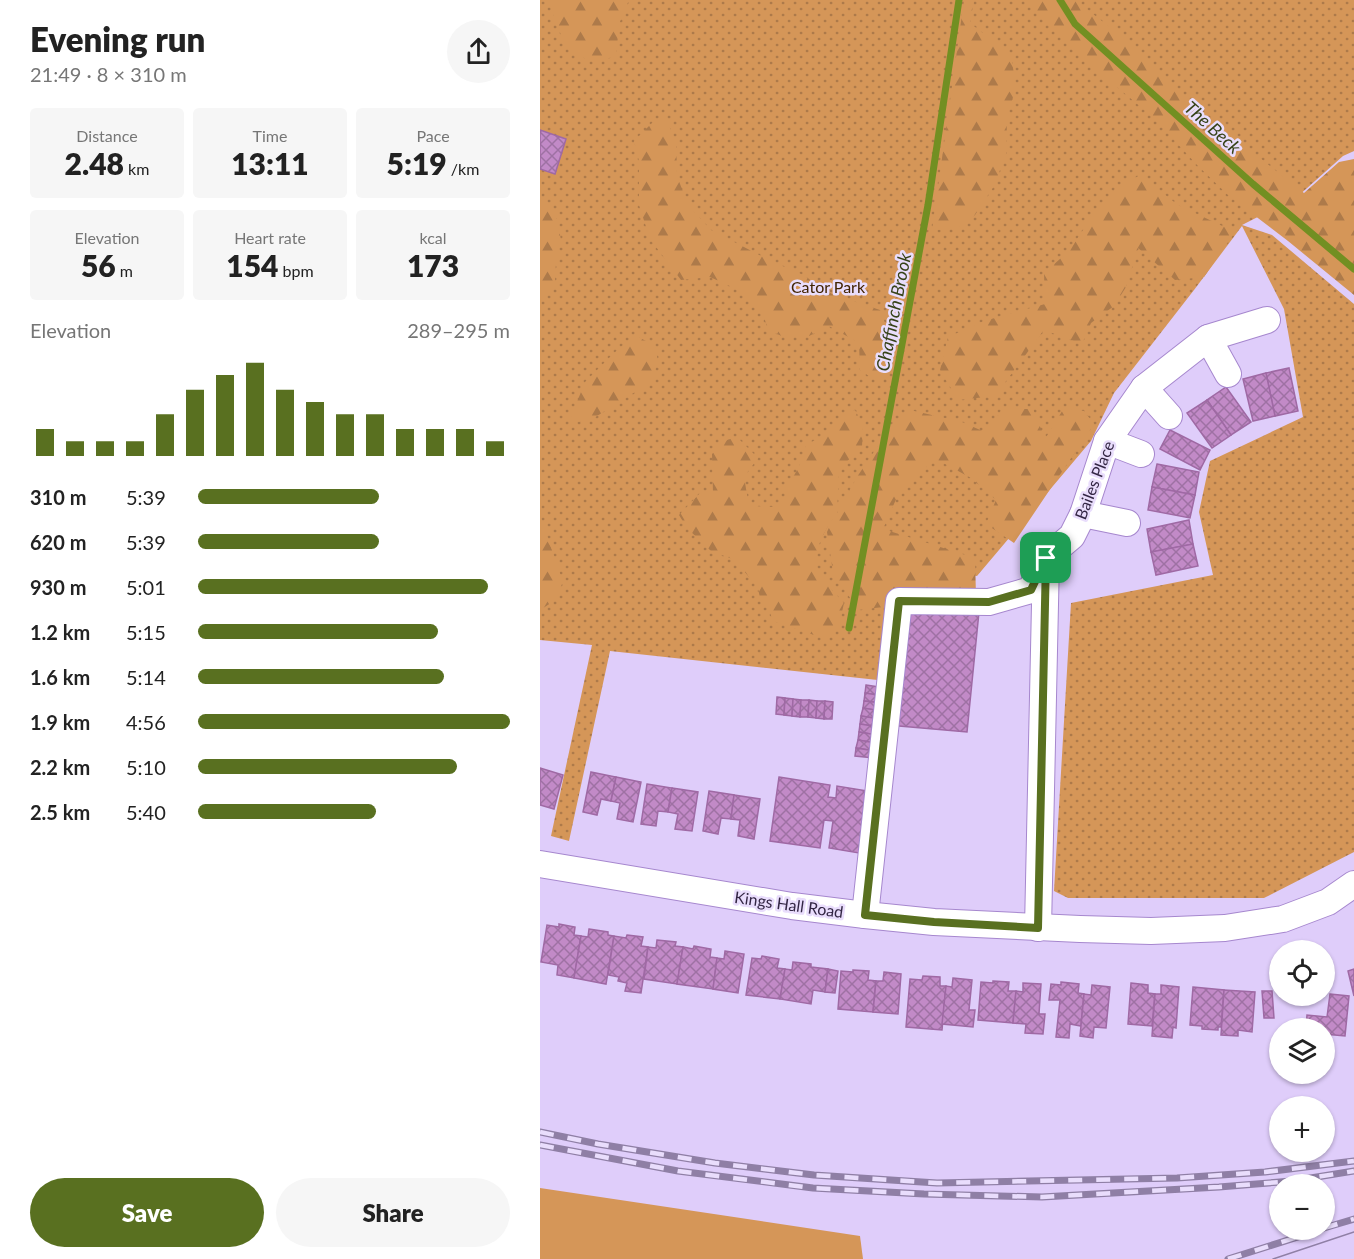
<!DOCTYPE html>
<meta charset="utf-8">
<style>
:root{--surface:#fff;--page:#f6f6f6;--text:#222;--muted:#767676;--accent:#597020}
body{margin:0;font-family:Lato,sans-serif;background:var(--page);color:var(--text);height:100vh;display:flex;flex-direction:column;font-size:22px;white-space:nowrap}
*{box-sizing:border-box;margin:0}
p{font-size:20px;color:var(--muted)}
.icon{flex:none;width:33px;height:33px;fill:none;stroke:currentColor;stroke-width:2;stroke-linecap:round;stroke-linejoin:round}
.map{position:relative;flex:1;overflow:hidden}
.side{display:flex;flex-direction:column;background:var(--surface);width:540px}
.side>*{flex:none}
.controls{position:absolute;left:729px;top:940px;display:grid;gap:12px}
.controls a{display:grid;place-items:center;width:66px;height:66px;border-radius:50%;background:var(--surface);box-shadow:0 2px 4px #0004;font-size:30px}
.pin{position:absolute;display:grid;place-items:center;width:51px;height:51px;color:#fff;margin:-26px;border-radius:12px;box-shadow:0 3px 9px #0006}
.round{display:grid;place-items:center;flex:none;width:63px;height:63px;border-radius:32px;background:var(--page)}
.headline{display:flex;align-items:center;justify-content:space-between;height:102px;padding:0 30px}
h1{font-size:33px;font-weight:800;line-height:45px}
.figures{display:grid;grid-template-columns:repeat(3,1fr);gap:9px;height:102px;padding:6px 30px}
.figures div{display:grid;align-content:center;border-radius:6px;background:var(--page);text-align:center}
.figures b{font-size:30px;font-weight:800}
.figures small{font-size:16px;font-weight:400}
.figures p{font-size:16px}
.chart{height:168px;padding:12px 30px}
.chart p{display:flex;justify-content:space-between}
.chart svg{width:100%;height:108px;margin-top:6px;stroke:var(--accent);stroke-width:6}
.primary-button{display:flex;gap:12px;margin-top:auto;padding:12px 30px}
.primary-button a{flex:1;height:69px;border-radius:36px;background:var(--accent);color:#fff;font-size:24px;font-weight:800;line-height:69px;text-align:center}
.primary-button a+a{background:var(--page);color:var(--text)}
ul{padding:0 30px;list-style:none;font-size:20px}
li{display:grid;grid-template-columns:96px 72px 1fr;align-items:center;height:45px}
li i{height:15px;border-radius:8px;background:var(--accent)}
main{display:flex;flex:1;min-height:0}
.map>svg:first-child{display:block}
.grass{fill:url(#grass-dots)}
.forest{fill:url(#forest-firs)}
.garden{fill:#d59658}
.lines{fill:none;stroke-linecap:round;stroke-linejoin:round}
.stream{stroke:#728f22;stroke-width:7}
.building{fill:url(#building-cross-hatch);stroke:#9f69a4;stroke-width:1.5}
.minor-casing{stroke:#a687ce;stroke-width:28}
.minor{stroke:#fff;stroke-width:26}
.tram{stroke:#8f7fa5;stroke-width:1.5}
.rail-casing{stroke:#8f7fa5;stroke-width:7}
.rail{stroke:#e9ddfc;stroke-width:4.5;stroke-dasharray:14;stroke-linecap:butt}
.route-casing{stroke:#fff;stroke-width:12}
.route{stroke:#597020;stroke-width:8}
.labels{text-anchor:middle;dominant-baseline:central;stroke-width:5;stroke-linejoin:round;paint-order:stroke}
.park-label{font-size:16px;fill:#412300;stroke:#e9ddfc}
.street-label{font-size:16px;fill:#332644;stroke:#e9ddfc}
.water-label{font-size:18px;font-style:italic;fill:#364218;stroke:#e9ddfc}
</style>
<main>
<section class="side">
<div class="headline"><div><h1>Evening run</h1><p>21:49 · 8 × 310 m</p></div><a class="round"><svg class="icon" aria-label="share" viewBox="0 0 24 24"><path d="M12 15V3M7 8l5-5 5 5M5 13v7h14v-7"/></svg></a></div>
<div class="figures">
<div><p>Distance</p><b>2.48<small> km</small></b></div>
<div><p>Time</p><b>13:11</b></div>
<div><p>Pace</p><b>5:19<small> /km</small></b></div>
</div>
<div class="figures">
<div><p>Elevation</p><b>56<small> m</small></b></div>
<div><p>Heart rate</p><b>154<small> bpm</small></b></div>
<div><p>kcal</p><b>173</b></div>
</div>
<div class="chart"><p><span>Elevation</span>289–295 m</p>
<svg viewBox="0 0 160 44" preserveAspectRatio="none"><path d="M5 44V33M15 44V38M25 44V38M35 44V38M45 44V27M55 44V17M65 44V11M75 44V6M85 44V17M95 44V22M105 44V27M115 44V27M125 44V33M135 44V33M145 44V33M155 44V38"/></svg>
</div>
<ul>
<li><b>310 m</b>5:39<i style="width:58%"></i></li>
<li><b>620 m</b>5:39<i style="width:58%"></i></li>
<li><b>930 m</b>5:01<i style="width:93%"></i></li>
<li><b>1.2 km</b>5:15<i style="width:77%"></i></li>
<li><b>1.6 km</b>5:14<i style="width:79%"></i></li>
<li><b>1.9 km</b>4:56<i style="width:100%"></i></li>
<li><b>2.2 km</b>5:10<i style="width:83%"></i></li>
<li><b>2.5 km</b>5:40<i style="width:57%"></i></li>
</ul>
<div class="primary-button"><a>Save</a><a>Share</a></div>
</section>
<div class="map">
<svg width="814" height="1259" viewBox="0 0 814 1259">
<defs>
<pattern id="grass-dots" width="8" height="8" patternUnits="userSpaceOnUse" patternTransform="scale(1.5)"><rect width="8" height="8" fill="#d59658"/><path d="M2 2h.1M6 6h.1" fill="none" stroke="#ad7a4a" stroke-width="1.8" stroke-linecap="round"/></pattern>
<pattern id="forest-firs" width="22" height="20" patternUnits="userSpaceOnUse" patternTransform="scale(1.5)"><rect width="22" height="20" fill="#d59658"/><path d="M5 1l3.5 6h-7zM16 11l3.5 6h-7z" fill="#ad7a4a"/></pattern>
<pattern id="building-cross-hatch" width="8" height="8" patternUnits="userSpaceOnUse" patternTransform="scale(1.5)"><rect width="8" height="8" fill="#c28ac7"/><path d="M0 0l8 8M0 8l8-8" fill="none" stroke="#9e71a3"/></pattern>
</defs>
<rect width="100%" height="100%" fill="#dfcdfa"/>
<!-- grass -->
<path class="grass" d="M0 0H814V151L803 156 757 197 702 225 732 235 814 304V852L724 898H528L514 891 531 603 673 575 659 512 670 461 763 417 744 309 702 226 654 290 574 393 551 441 437 576 346 568 347 681 70 651 29 841 11 836 52 645 0 640Z"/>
<!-- forest -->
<g class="forest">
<path d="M13 0H89L79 24 76 57 48 61 24 43 13 14Z"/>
<path d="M424 0H434L430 23 471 55 476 87 467 117 466 154 454 186 435 215 416 229 392 230Z"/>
<path d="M485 0H537L540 4 593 45 657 108 764 193 799 162 814 159V295L748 241 689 196 657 165 615 119 546 61Z"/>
<path d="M114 121H127L136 142 137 176 148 205 171 230 231 261 261 274 292 294 340 310 352 341 342 385 320 370 319 343 289 326 269 336 244 337 228 330 221 307 194 288 170 277 141 280 110 239 99 205V161L94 141Z"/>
<path d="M600 175 638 205 695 232 664 277 635 280 598 248 586 287 574 306 551 323 542 344 504 330 455 396 418 400 400 370 408 337 444 321 505 304 504 273 529 251 555 212 574 190Z"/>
<path d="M6 200 18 221 21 241 16 260 15 282 8 293 0 298V201Z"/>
<path d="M95 335 115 346 118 361 111 382 49 421 29 422 45 382 74 353Z"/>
<path d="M524 408 544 411 554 424 474 543 446 524 456 500 431 478 396 459 361 488 343 529 435 558 436 596 318 610 293 572 287 532 293 519C283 532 271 556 279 573 282 580 298 596 304 603L300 621 293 635 277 636 233 621 229 610 220 598 218 588 195 560 171 551 147 528 139 515 161 492 173 493 172 454 187 440 197 437 218 458 204 477 209 506 235 507 247 503 246 489 259 467 266 445 293 430 301 416 315 410 323 425 322 447 299 469 297 513 317 477 351 426 370 410 422 422 447 433 462 409H493L505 439Z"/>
<path d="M0 516 23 582 14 601 0 610Z"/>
</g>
<!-- garden -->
<path class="garden" d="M0 1188 320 1236 323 1259H0Z"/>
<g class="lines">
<!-- stream -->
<g class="stream">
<path d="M520 0 535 24 713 184 814 269"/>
<path d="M309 628 388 205 419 0"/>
</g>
</g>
<!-- building -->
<g class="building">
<path d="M0 130 26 139 15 174 0 169Z"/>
<path d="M749 368 758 411 735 416 726 373Z"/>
<path d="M726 373 735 416 713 421 703 379Z"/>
<path d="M686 387 711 422 691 435 667 400Z"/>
<path d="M667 400 691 435 672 448 647 413Z"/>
<path d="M630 430 670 450 660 470 620 449Z"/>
<path d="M617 464 659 472 655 495 612 487Z"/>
<path d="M612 487 655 495 650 518 608 510Z"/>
<path d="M649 520 653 544 611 552 607 529Z"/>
<path d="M653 544 658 566 616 575 611 552Z"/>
<path d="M359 604 439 612 427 732 348 725Z"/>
<path d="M326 685 345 688 344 696 325 693Z"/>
<path d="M325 693 344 696 342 703 324 701Z"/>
<path d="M237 697 245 698 244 715 236 714Z"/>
<path d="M245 698 253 699 252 716 244 715Z"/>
<path d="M253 699 261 700 260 717 252 716Z"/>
<path d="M261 700H269L268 717H260Z"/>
<path d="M269 700 277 701 276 718 268 717Z"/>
<path d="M277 701H285L284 719 276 718Z"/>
<path d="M285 701 293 702 292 719H284Z"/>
<path d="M324 701 342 703 341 711 323 708Z"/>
<path d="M323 708 341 711 340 719 321 716Z"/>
<path d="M321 716 340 719 339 727 320 724Z"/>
<path d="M320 724 339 727 337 735 319 732Z"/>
<path d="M319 732 337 735 336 743 318 740Z"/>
<path d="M318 740 336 743 335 751 316 748Z"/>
<path d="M316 748 335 751 334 758 315 756Z"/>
<path d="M0 768 23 775 14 809 0 805Z"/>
<path d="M51 772 76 777 71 801 61 799 57 815 43 812Z"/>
<path d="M76 777 101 782 93 822 77 819 80 803 71 801Z"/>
<path d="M239 777 290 785 288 797 296 798 297 786 328 791 319 853 289 848 293 821 284 820 280 848 230 841Z"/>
<path d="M107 784 132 788 128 812 118 811 116 826 101 824Z"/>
<path d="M132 788 158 792 152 831 135 829 138 814 128 812Z"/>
<path d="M169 791 194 795 191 819 181 818 178 834 163 831Z"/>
<path d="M194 795 220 799 214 839 198 836 200 820 191 819Z"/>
<path d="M19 924 35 927 34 935 41 936 34 978 17 975 18 965 1 962 7 925 19 927Z"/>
<path d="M49 929 68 932V935L74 936 66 984 34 978 41 936 48 937Z"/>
<path d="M87 935 103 937 101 946 108 947 101 993 85 991 87 983 78 981 79 977 68 975 74 936 86 938Z"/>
<path d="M117 940 136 942 135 946 143 947 137 984 104 979 108 947 116 948Z"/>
<path d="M154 946 171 949 170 957 177 958 173 989 137 984 143 947 153 949Z"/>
<path d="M185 951 204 954 198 993 173 989 177 958 184 959Z"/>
<path d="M222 956 239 959 237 968 245 969 240 999 206 995 212 958 221 959Z"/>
<path d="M253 962 271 964V967L288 969 285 992 273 990 271 1004 240 999 245 969 252 970Z"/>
<path d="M288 969 298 971 295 993 285 992Z"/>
<path d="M814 969V996L808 971Z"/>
<path d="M313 970 329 971 328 980 336 981 333 1012 298 1009 301 971 313 972Z"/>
<path d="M344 972 361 974 358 1014 333 1012 336 981H343Z"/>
<path d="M383 976 400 977V986H406L402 1030 366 1027 370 979 382 980Z"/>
<path d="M413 978 432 980 429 1010H435L433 1027 402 1024 406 986 412 987Z"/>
<path d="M453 981 469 982 468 991H476L473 1023 438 1020 441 982 453 983Z"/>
<path d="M521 982 539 984 538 993 544 994 541 1026 530 1024 529 1038 516 1037 520 1000H509L511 984 521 985Z"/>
<path d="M483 983 501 984 499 1014H505L503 1034 485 1033 486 1024 473 1023 476 991 483 992Z"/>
<path d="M591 983 608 985V993L615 994 612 1026 588 1024Z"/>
<path d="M552 985 570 987 566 1028 554 1027 553 1038 540 1036 544 994 551 995Z"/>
<path d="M621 985 639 987 636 1028 633 1027 632 1038 612 1036 615 994H621Z"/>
<path d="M653 987 684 990 681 1027H678V1030L662 1029V1026L650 1025Z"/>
<path d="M684 990 715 992 712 1032 698 1030V1036L681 1035Z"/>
<path d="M722 991H732L734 1018H724Z"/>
<path d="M790 994 809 996 805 1036 784 1034V1029H766L767 1015 787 1017Z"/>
</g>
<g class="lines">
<!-- minor casing -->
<g class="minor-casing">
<g id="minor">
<path d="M668 338 688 374"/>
<path d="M604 388 629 416"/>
<path d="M567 441 601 454"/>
<path d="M543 514 587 523"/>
<path d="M0 864 252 906 325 915 394 922 540 929 611 931 685 928 743 919 788 902 814 884"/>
<path d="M325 915 359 601 449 602 491 590 503 563"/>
<path d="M498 928 506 558 532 536 543 514 567 441 604 388 668 338 727 320"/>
</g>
</g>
<!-- minor -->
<use href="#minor" class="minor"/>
<!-- tram -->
<path class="tram" d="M733 1259 814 1232"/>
<!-- rail casing -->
<g class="rail-casing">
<g id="rail">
<path d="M0 1132 58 1144 175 1163 274 1175 397 1183 637 1178 725 1172 814 1161"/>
<path d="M0 1145 138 1171 273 1188 384 1194 502 1197 679 1187 752 1181 814 1171"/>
<path d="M784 1228 814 1219"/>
<path d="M688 1259 780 1230"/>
</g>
</g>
<!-- rail -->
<use href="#rail" class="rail"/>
</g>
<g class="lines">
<!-- route casing -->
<g class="route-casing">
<path id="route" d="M506 558 498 928 394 922 325 915 359 601 449 602 491 590Z"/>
</g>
<!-- route -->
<use href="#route" class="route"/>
</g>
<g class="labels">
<!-- park labels -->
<g class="park-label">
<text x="288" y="286">Cator Park</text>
</g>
<!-- street labels -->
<g class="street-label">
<text transform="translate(554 480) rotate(-69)">Bailes Place</text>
<text transform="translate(249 904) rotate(8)">Kings Hall Road</text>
</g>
<!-- water labels -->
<g class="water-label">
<text transform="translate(673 127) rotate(42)">The Beck</text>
<text transform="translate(353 312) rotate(-79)">Chaffinch Brook</text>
</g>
</g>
</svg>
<div class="controls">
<a><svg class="icon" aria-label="locate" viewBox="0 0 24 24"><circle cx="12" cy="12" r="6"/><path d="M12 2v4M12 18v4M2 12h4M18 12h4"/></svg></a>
<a><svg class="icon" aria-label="layers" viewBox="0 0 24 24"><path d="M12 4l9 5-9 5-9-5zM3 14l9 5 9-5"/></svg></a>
<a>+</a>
<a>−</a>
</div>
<div class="pin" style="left:506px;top:558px;background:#1e9e55"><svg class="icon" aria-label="arrive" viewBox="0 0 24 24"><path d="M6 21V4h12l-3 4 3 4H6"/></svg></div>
</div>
</main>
